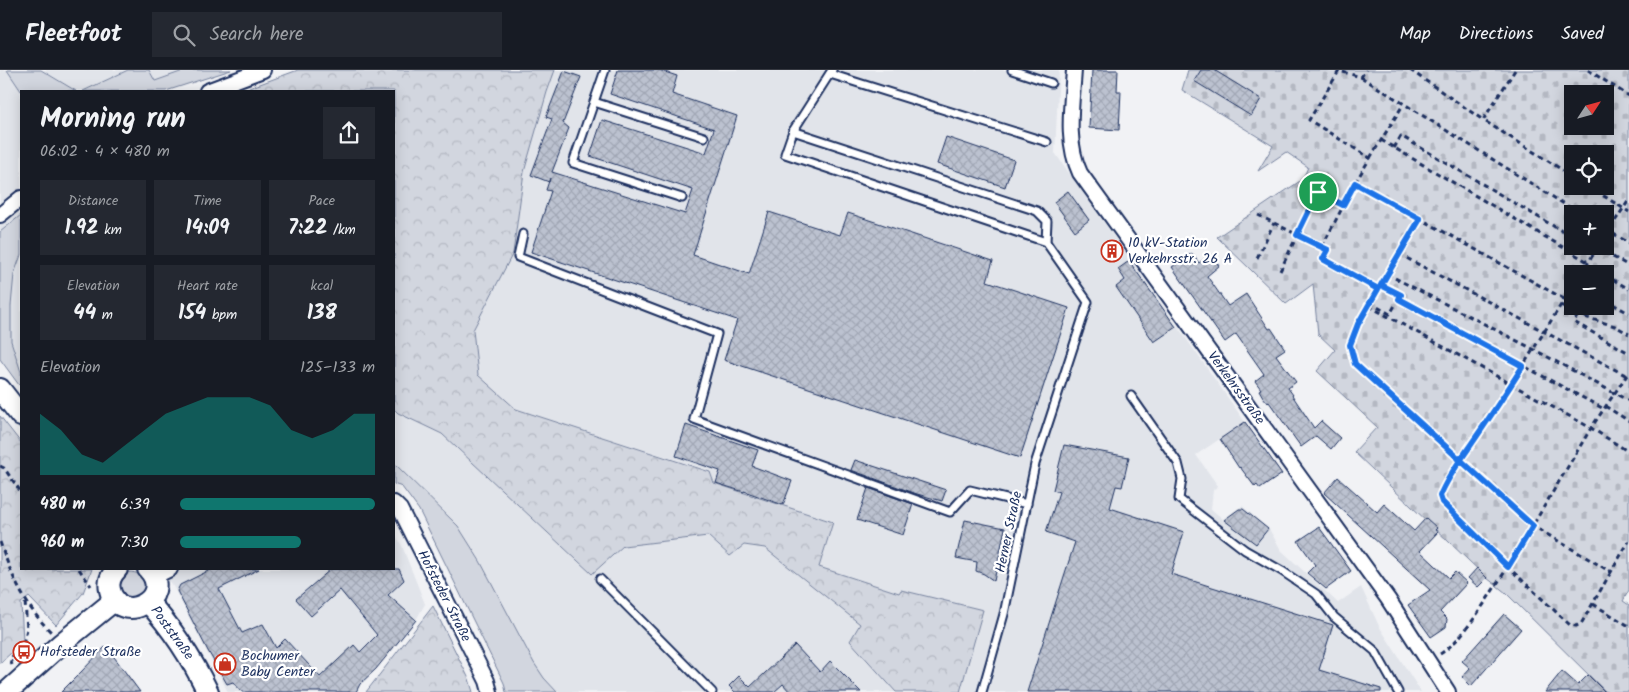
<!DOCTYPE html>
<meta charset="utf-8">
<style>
:root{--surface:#171b24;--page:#242831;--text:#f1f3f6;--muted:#9ea1a6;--line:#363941;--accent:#0f766e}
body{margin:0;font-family:Kalam,sans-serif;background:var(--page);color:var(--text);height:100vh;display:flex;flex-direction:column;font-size:19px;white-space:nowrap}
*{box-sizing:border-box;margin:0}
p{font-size:16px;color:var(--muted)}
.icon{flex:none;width:28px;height:28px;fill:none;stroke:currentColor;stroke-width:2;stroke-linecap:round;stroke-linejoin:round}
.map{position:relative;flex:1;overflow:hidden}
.panel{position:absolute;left:20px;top:20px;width:375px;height:480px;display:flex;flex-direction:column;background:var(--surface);border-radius:0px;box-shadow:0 2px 12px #0003}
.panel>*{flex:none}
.needle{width:32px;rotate:54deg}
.buttons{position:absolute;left:1564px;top:15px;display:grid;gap:10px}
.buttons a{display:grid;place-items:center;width:50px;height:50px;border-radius:0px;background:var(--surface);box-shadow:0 2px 12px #0003;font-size:25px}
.pin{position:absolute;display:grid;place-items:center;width:42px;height:42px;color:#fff;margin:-21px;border:2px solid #fff;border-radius:50%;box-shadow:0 1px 5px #0007}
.round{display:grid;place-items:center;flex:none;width:52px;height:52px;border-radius:0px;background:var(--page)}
.summary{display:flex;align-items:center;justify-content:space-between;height:85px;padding:0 20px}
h1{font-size:28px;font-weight:800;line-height:38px}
.metrics{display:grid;grid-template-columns:repeat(3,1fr);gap:8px;height:85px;padding:5px 20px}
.metrics div{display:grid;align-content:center;border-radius:0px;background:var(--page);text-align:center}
.metrics b{font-size:21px;font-weight:800}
.metrics small{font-size:14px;font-weight:400}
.metrics p{font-size:14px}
.chart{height:140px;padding:10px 20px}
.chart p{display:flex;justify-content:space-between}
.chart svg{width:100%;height:90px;margin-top:5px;fill:var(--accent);opacity:.7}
ul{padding:0 20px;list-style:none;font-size:16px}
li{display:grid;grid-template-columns:80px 60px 1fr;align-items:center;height:38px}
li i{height:12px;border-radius:6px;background:var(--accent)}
header{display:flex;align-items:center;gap:30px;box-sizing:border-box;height:70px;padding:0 25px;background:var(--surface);border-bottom:1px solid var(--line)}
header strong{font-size:24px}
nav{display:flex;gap:28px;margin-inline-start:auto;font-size:18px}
.search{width:350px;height:45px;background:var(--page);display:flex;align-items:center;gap:12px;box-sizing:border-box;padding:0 18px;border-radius:0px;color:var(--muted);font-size:19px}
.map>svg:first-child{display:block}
.built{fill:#e1e4ea}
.green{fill:#d2d6df;stroke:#76829e}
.forest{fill:url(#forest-crowns);stroke:#76829e}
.cemetery{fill:url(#cemetery-stones);stroke:#76829e;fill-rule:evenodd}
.building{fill:url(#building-cross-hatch);stroke:#1b2f5e}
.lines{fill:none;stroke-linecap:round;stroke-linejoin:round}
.lane-casing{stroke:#1b2f5e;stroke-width:11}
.street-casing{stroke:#1b2f5e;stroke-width:18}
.secondary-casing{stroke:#1b2f5e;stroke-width:24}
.path{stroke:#1b2f5e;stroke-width:3;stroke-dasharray:5 4;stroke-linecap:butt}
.lane{stroke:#fff;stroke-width:7}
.street{stroke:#fff;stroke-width:14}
.secondary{stroke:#fff;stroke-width:20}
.route-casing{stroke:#fff;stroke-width:10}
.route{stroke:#1a73e8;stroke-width:6}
.labels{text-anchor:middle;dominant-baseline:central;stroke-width:4.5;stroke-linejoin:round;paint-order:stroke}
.poi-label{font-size:14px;fill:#1b2f5e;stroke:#fff;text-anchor:start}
.street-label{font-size:14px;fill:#1b2f5e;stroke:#fff}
</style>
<header>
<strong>Fleetfoot</strong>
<div class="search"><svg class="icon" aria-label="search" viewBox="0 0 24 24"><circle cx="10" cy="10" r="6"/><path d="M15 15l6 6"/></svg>Search here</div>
<nav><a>Map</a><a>Directions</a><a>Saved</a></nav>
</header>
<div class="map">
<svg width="1629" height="622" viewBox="0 0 1629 622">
<defs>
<pattern id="forest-crowns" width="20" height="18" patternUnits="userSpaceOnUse" patternTransform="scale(1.25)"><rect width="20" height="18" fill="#d2d6df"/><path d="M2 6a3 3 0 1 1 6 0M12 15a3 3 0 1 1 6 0" fill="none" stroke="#b4b8c2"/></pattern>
<pattern id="cemetery-stones" width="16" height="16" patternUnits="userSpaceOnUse" patternTransform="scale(1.25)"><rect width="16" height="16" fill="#d2d6df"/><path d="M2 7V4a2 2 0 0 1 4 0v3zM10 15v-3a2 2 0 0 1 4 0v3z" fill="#b4b8c2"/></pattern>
<pattern id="building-cross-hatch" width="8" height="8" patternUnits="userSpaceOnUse" patternTransform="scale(1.25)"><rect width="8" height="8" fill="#bcc2d0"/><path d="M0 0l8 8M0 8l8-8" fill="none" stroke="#a1a7b5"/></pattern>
</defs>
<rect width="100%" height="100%" fill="#f1f2f5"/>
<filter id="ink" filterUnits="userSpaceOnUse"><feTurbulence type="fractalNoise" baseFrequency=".02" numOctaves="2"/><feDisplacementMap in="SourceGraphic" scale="10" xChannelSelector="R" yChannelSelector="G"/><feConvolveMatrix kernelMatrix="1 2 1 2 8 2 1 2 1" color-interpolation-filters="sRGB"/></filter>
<g filter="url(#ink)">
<!-- built -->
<g class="built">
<path d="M0 0H7L21 21V317L0 290Z"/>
<path d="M41 0H128L83 21H76Z"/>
<path d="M149 0H186L155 11Z"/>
<path d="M555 0H1059L1055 83 1245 352 1196 385 1218 416 1213 420 1211 439 1223 449 1242 436 1269 459 1281 480 1338 533 1361 517 1379 556 1421 622H960L983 540 901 520 899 523 819 497 833 452 714 413 710 401 516 339 477 305 473 260 513 183 524 102 547 22Z"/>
<path d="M394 339 398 343 442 364 592 504 623 476 708 466 730 485 744 475 765 478 861 554 850 571 896 622H557L544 608 534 593 480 491 458 456 394 393Z"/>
<path d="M394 462 402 476 425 534 416 550 360 614 356 622H228L174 518 160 499H394Z"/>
</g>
<!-- green -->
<g class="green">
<path d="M7 0H41L76 21H21Z"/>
<path d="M128 0H149L155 11 186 0H231L166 21H83Z"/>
<path d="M21 145V185L14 204 11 236V271L21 302V314L19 315 0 289V162Z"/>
<path d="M394 393 458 456 480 491 534 593 544 608 557 622H506L504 613 419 440 402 417 394 414Z"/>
<path d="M128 502C147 502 148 516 140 529L121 528 117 511 123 504Z"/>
</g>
<!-- forest -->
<g class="forest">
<path d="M298 0H555L547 22 524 102 513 183 473 260 478 305 516 339 710 402 714 413 833 452 819 497 899 523 901 520 983 540 960 622H896L850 571 860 554 765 478 744 475 730 486 708 466 623 476 592 504 442 364 398 343 394 339V21H241Z"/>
<path d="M0 346 21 373V499H92L83 523 56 555 29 527 21 533 23 572 0 593Z"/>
<path d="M433 536 469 609 473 622H366Z"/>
</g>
<!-- cemetery -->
<path class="cemetery" d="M1188 0H1629V520L1623 531 1629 535V622H1606L1506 523 1487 508 1354 382 1377 357 1317 301 1335 280 1318 264 1313 214 1286 234 1217 167 1303 109 1308 97 1286 82 1258 101 1273 76 1182 20ZM1572 24H1605V56H1572ZM1572 84H1605V116H1572ZM1572 144H1605V176H1572ZM1572 204H1605V236H1572Z"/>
<!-- building -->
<g class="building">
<path d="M618 0H659L677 6 672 24 737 46 693 185 749 204 769 142 840 165 848 143 993 191 987 211 1069 238 1020 388 724 290 737 250 531 182 551 121 546 120 550 108 549 112 531 105 552 49 546 47 564 1 581 7 563 53 569 58 552 102 685 144 693 120 590 86 602 50 706 83 714 59 610 24Z"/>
<path d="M1092 0H1118L1117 21H1121L1119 60 1089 58Z"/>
<path d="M1201 0H1214L1261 29 1251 46 1194 11Z"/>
<path d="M946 67 1014 90 1005 117 937 94Z"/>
<path d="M1068 121 1089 150 1075 161 1054 132Z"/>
<path d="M1192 183 1199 193 1211 184 1219 196 1207 206 1228 236 1246 224 1269 259 1271 258 1285 279 1276 285 1296 312 1288 318 1293 325H1292L1314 358 1321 351 1340 368 1331 379 1316 366 1301 377 1269 332 1268 333 1263 327 1259 320 1261 319 1255 311 1264 304 1236 264 1225 272 1172 197Z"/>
<path d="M1129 191 1176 257 1154 272 1116 217 1125 210 1118 199Z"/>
<path d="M1245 352 1282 404 1260 419 1257 415 1255 417 1240 397 1239 398 1220 369Z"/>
<path d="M686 355 758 380 752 396 792 411 783 435 744 421V422L716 413 720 401 676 386Z"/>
<path d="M1064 375 1129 387 1122 417 1116 416 1110 438 1184 462 1171 504 1333 555 1319 600 1381 619V622H1027L1075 472 1046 462 1059 422 1053 420Z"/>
<path d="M855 390 946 420 942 431 917 424 851 400Z"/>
<path d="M1338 407 1377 442 1384 434 1414 461 1426 448 1437 458 1435 460 1438 462 1420 481 1449 508 1455 502 1467 513 1440 542 1447 549 1446 557 1431 567 1408 535 1430 520 1324 423Z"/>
<path d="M868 418 913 434 903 465 857 450Z"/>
<path d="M1239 439H1243L1268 459 1256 474 1224 450Z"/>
<path d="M965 450 1005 458 994 511 984 504 976 501 977 492 956 488Z"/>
<path d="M1319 457 1351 501 1326 519 1307 503 1315 495 1298 471Z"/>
<path d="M1477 498 1487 508 1478 517 1468 508Z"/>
<path d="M212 499H259L219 519 242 563 263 554 276 578 285 569 320 607 354 575 360 582 377 565 340 520 311 546 296 529 331 499H399L404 510 388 525 416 550 376 599 360 614 356 622H242L233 612 227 614 208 581 177 521 180 515Z"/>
<path d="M1504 544 1521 559 1471 616 1462 607 1470 598 1462 591Z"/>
<path d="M795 575 820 602 830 591 861 622H790L783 614 774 622H735L729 616 739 606 750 617Z"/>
<path d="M106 576 140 622H61L81 602Z"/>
<path d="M1562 601 1578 615 1588 605 1605 622H1545Z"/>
</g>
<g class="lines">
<!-- lane casing -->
<g class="lane-casing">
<g id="lane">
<path d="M605 0 573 93 682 128"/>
<path d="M832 0 793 61 785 84 1046 172"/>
<path d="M1012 0 1051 13"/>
<path d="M830 4 1047 72"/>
<path d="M594 32 704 67"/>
<path d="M793 61 1037 141 1047 151 1046 172 1088 232 1035 394 1004 544 982 622"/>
<path d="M523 164 518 187 717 264 694 349 950 442 970 420 1027 434"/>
<path d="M1131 326 1178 393 1182 409 1179 429 1245 480 1282 501 1316 524 1334 547 1375 581 1398 622"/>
<path d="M600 509 712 622"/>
</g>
</g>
<!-- street casing -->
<g class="street-casing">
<g id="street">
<path d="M1074 0C1072 34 1065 71 1080 103L1388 529 1448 622"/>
<path d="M207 21 263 0"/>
<path d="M0 145 21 128"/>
<path d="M394 433 400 439 487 611 490 622"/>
<path d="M154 507 170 499"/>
</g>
</g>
<!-- secondary casing -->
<g class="secondary-casing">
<g id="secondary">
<path d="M0 319 21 346"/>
<path d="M117 499C111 505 108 512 110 520 119 558 176 528 148 499"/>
<path d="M148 532C173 559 192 589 208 622"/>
<path d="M7 622 62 573 115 530"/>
</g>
</g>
<!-- path -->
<g class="path">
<path d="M1410 0 1483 50"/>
<path d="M1515 0 1483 50 1572 106"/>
<path d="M1588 0 1629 26"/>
<path d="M1361 7 1580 144"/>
<path d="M1381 70 1588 192"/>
<path d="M1394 78 1401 66 1572 167"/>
<path d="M1370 88 1403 35"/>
<path d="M1355 113 1421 149"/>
<path d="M1588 116 1629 142"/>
<path d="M1258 145 1322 177 1355 113 1370 88 1309 50 1339 1 1361 7 1366 0"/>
<path d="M1605 159 1629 173"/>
<path d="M1605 166 1629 130"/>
<path d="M1588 176 1596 180"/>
<path d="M1322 177 1328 180 1323 189 1379 219"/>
<path d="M1597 178 1629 196"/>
<path d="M1399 184 1629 307"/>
<path d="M1257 188 1274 153"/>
<path d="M1586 194 1603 204"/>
<path d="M1280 201 1318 122 1343 135"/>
<path d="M1387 204 1533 279 1629 331"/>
<path d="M1581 204 1598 177"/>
<path d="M1605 205 1629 219"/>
<path d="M1399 229 1604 339"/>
<path d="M1564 229 1421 149 1358 254 1350 275 1355 294 1533 456 1611 502 1629 471"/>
<path d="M1605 230 1629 243"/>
<path d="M1370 233 1390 244 1401 225 1381 215"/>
<path d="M1561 235 1578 245 1615 256 1629 264"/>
<path d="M1369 236 1591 358 1629 382"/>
<path d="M1578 245 1574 252 1629 283"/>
<path d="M1605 336 1629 351"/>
<path d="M0 396 4 398 21 422"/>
<path d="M0 472C12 507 24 535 51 562"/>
<path d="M79 499 91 516"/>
<path d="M1611 502 1581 554 1576 556 1570 555 1508 497 1591 358 1629 302"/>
<path d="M1593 534 1629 556"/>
<path d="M1440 584C1466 568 1490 523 1508 497L1442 432 1440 425 1444 415 1523 296 1572 217"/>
<path d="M12 595 10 589 23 575 27 559 25 532"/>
</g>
<!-- lane -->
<use href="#lane" class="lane"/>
<!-- street -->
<use href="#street" class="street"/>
<!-- secondary -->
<use href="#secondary" class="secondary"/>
</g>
</g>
<g class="lines" filter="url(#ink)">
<!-- route casing -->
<g class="route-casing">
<path id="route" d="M1318 122 1297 165 1328 180 1323 189 1378 219 1358 254 1350 275 1355 294 1533 456 1508 497 1442 432 1440 426C1447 408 1459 392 1470 376 1488 350 1506 323 1523 296L1399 229 1401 225 1381 215 1420 149 1355 113 1343 135 1318 122"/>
</g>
<!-- route -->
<use href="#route" class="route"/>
</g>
<!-- icons -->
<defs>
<g id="building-ring" transform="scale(1.125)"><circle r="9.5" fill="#fff" stroke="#c8321e" stroke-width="1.5"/><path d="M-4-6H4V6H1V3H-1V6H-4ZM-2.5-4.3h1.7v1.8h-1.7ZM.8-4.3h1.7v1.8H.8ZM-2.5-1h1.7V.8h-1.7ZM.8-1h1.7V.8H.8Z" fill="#c8321e"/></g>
<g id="bus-ring" transform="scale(1.125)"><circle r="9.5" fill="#fff" stroke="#c8321e" stroke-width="1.5"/><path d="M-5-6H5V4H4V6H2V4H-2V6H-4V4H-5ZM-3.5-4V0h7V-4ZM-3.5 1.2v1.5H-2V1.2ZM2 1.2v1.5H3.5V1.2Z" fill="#c8321e"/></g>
<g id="shop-ring" transform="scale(1.125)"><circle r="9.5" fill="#fff" stroke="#c8321e" stroke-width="1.5"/><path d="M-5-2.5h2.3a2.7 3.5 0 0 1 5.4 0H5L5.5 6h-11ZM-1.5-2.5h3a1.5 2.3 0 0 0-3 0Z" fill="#c8321e"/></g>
</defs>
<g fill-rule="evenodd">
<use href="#building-ring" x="1112" y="181"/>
<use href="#bus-ring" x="24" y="582"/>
<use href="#shop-ring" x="225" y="594"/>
</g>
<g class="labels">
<!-- poi labels -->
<g class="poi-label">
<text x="1128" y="173">10 kV-Station<tspan x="1128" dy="16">Verkehrsstr. 26 A</tspan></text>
<text x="40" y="582">Hofsteder Straße</text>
<text x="241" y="586">Bochumer<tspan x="241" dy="16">Baby Center</tspan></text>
</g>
<!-- street labels -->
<g class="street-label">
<text transform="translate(1236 318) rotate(54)">Verkehrsstraße</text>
<text transform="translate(1009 462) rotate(-78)">Herner Straße</text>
<text transform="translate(444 526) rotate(63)">Hofsteder Straße</text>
<text transform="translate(172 563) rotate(54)">Poststraße</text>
</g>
</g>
</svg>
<div class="buttons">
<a><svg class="needle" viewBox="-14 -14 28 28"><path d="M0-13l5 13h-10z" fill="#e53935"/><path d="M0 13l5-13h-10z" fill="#9ea1a6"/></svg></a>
<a><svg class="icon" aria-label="locate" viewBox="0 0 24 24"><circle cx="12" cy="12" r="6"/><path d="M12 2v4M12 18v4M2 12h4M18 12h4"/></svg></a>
<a>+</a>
<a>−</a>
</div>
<div class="pin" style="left:1318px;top:122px;background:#1e9e55"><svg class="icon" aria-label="arrive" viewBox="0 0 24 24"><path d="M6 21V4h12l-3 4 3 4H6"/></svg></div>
<section class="panel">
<div class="summary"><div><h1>Morning run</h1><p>06:02 · 4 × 480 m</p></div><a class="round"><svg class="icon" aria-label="share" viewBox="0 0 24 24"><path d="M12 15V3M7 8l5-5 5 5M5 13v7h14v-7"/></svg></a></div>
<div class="metrics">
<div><p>Distance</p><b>1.92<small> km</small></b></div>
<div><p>Time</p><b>14:09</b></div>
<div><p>Pace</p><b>7:22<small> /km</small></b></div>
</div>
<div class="metrics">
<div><p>Elevation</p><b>44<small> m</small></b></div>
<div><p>Heart rate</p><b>154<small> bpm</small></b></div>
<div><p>kcal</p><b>138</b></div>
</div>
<div class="chart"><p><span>Elevation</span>125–133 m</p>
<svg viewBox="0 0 160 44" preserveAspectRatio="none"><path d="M0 44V14L10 22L20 34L30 38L40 30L50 22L60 14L70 10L80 6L90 6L100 6L110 10L120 22L130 26L140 22L150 14L160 14V44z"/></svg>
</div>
<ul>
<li><b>480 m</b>6:39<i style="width:100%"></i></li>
<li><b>960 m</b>7:30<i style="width:62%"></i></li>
</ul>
</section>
</div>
